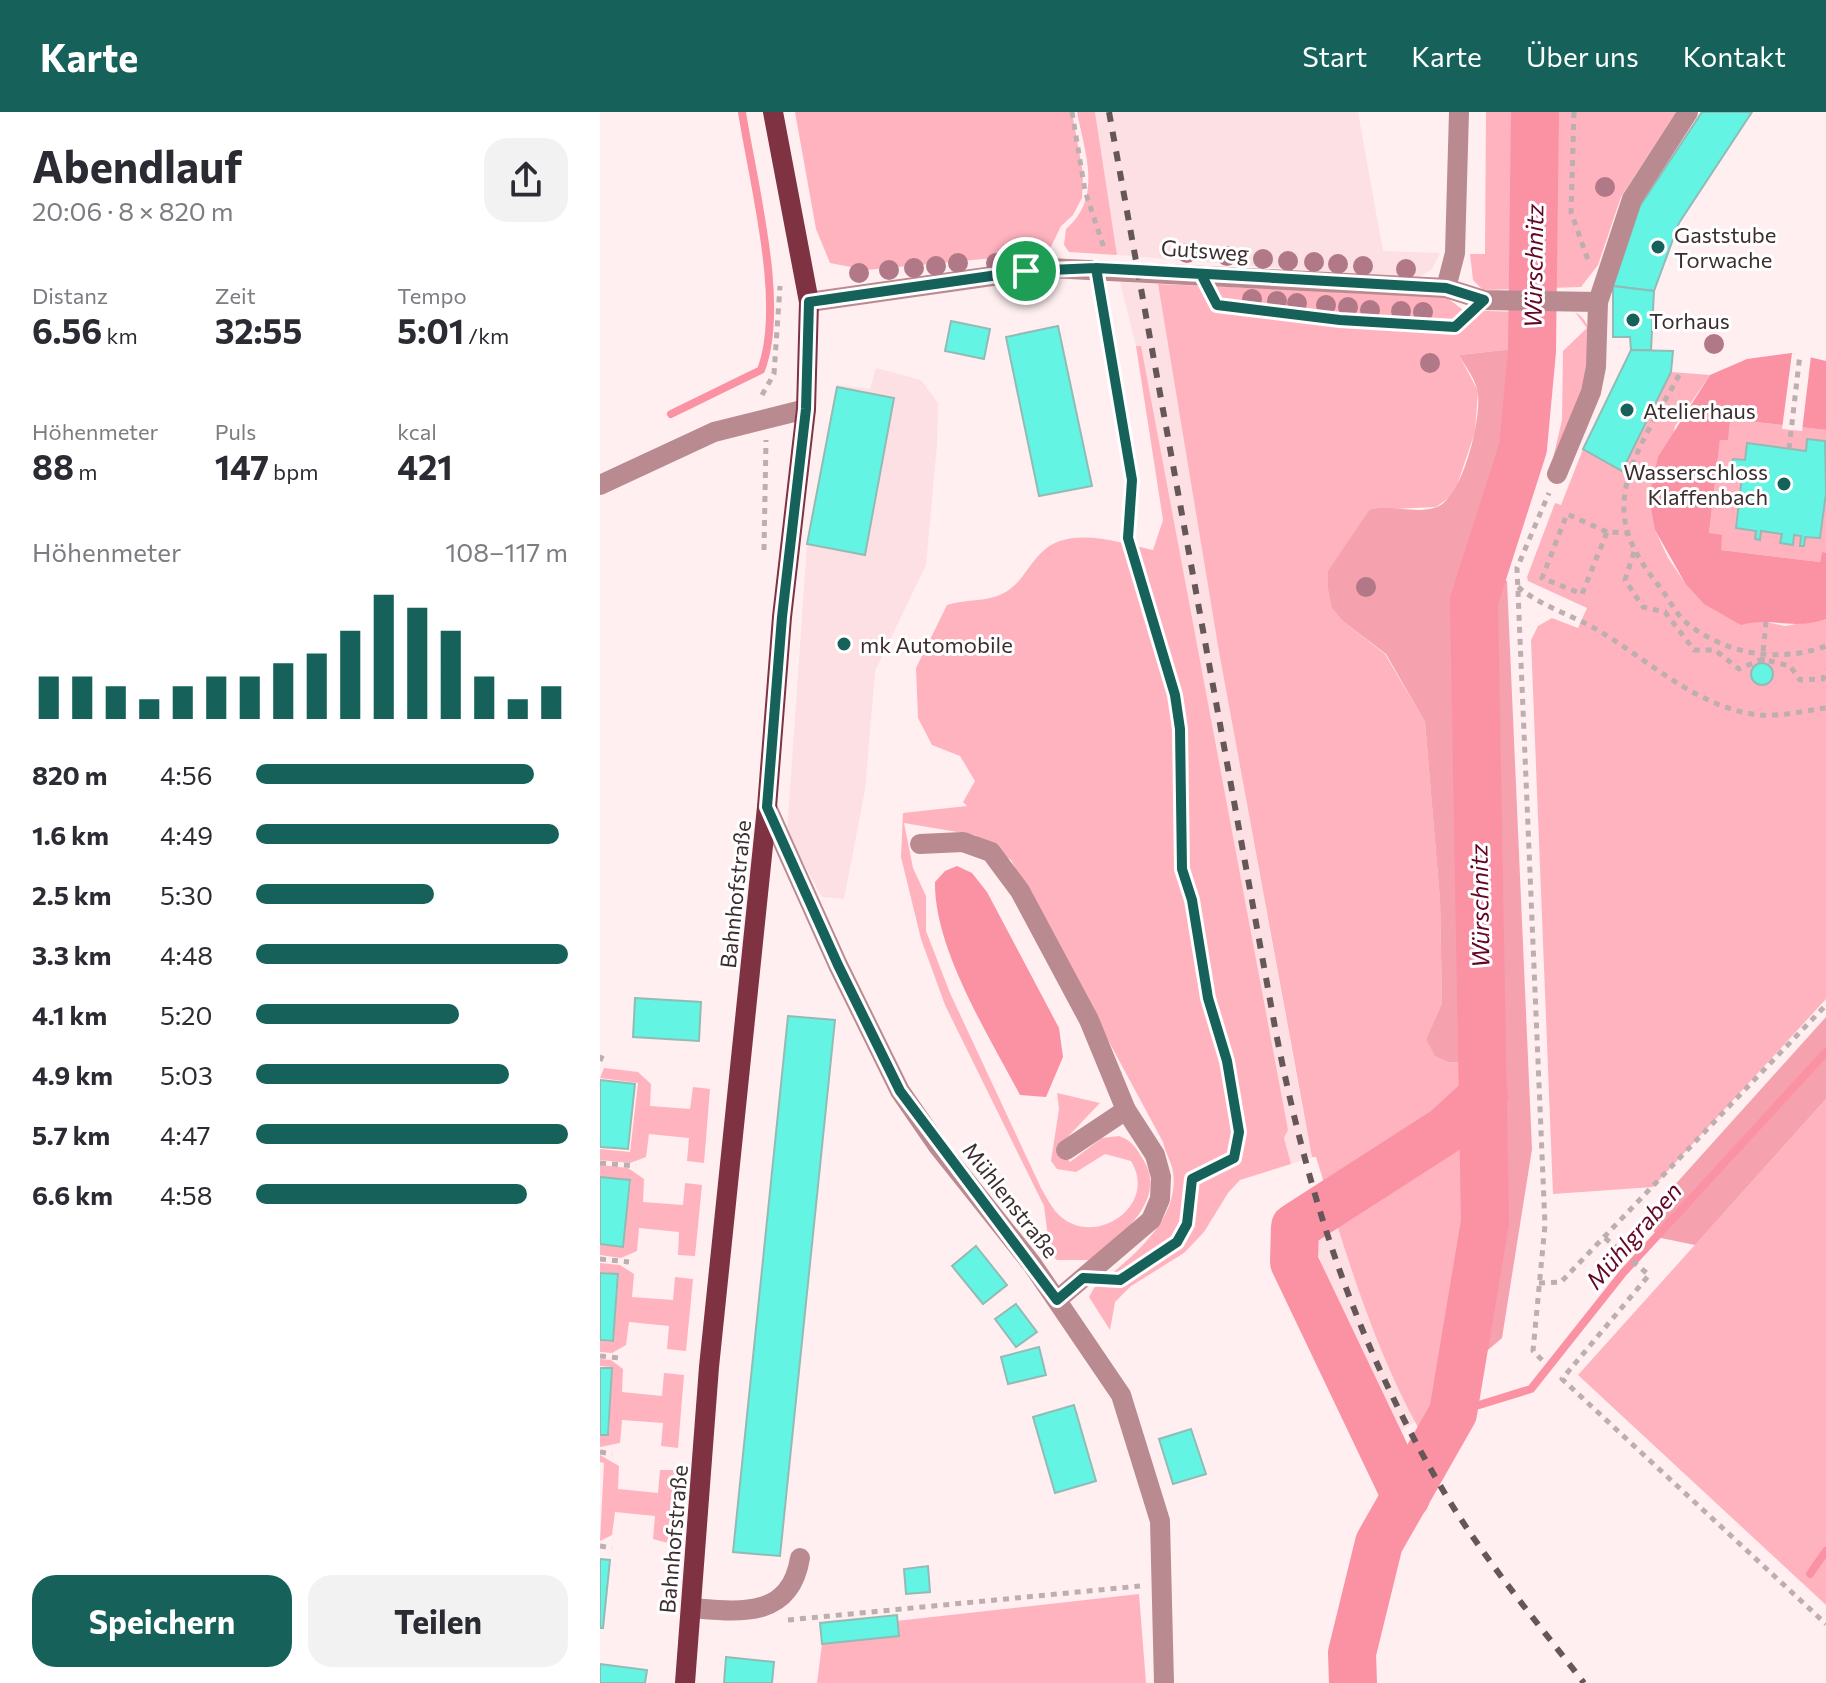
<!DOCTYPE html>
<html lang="de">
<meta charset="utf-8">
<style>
:root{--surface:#fff;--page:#f2f2f3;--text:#2b2b33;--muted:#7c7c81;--accent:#16625b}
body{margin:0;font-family:Commissioner,sans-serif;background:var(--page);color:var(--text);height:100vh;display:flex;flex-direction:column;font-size:30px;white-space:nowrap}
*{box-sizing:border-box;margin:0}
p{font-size:26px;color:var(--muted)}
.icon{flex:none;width:44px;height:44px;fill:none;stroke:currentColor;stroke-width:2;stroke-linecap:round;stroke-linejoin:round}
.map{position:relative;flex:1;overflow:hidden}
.details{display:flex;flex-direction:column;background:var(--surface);width:600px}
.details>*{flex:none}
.pin{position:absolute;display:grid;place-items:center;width:68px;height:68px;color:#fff;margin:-34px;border:4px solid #fff;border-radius:50%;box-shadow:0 2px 8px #0007}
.round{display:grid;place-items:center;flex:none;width:84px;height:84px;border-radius:24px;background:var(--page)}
.summary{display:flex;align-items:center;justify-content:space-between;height:136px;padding:0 32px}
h1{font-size:44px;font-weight:700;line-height:60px}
.metrics{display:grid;grid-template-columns:repeat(3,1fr);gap:12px;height:136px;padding:8px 32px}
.metrics div{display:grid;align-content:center}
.metrics b{font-size:34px;font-weight:700}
.metrics small{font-size:22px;font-weight:400}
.metrics p{font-size:22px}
.chart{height:224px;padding:16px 32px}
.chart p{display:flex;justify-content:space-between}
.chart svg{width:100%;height:144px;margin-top:8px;stroke:var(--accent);stroke-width:6}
.primary-button{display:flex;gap:16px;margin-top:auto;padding:16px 32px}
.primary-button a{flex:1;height:92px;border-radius:24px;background:var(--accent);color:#fff;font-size:32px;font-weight:700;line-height:92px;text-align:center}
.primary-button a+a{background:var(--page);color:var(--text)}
ul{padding:0 32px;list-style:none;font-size:26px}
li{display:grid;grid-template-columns:128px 96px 1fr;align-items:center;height:60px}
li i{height:20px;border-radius:10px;background:var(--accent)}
header{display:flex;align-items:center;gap:48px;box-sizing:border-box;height:112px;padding:0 40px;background:var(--accent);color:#fff}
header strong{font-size:38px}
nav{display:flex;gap:44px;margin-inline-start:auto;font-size:28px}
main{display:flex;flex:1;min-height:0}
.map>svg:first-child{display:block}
.built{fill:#fde0e3}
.green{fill:#ffb3be}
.forest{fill:#f5a1ae}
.water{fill:#fa92a4}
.pier{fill:#ffeff1}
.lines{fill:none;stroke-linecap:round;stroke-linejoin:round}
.stream{stroke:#fa92a4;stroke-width:8}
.river{stroke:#fa92a4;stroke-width:48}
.building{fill:#63f4e4;stroke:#93bbb5;stroke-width:2}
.path{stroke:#bdaeb0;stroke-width:5;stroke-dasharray:6 6;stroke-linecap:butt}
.minor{stroke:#b98b91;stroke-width:20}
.major{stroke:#7f3242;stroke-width:20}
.rail{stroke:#655658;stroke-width:6;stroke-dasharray:10 10;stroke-linecap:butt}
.tree{fill:#b17887}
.route-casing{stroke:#fff;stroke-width:16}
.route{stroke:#16625b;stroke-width:10}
.poi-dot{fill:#16625b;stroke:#fff;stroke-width:3}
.labels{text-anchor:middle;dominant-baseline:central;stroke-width:6;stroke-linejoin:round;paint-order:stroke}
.poi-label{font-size:22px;fill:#3c2d2f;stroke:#fff;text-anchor:start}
.street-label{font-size:22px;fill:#3c2d2f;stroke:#fff}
.water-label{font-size:24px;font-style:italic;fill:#640626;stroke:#fff}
</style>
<header>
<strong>Karte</strong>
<nav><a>Start</a><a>Karte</a><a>Über uns</a><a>Kontakt</a></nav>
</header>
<main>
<section class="details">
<div class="summary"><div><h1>Abendlauf</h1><p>20:06 · 8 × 820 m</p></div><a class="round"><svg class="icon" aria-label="share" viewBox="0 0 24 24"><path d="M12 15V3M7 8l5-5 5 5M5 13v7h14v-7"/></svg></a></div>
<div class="metrics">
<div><p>Distanz</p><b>6.56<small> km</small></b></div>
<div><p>Zeit</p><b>32:55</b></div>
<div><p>Tempo</p><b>5:01<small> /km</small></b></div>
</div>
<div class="metrics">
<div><p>Höhenmeter</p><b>88<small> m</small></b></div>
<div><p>Puls</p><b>147<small> bpm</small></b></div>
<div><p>kcal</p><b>421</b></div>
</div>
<div class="chart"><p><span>Höhenmeter</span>108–117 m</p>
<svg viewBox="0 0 160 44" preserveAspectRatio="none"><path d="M5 44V31M15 44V31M25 44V34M35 44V38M45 44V34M55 44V31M65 44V31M75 44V27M85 44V24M95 44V17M105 44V6M115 44V10M125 44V17M135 44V31M145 44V38M155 44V34"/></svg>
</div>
<ul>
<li><b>820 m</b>4:56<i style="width:89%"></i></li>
<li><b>1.6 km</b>4:49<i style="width:97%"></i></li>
<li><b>2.5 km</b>5:30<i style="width:57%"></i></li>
<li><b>3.3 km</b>4:48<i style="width:100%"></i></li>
<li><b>4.1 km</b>5:20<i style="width:65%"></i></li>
<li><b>4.9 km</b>5:03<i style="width:81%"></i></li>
<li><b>5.7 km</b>4:47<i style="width:100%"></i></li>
<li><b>6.6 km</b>4:58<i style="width:87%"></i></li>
</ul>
<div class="primary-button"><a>Speichern</a><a>Teilen</a></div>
</section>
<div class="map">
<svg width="1226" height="1571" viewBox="0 0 1226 1571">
<rect width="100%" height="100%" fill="#ffeff1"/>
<!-- built -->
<g class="built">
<path d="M495 0H758L783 139 840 141 832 157 816 167 517 143Z"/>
<path d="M520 170 558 172 619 540 700 983 712 1044H716L691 1052 684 1026 688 1018 540 234H536Z"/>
<path d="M276 256 321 268 338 291 337 333 326 453 275 559 265 678 244 787 222 785 187 721 207 432 237 273 270 277Z"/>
<path d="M737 1111 769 1208 815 1310 799 1320 784 1301 747 1219 710 1120Z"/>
</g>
<!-- green -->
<g class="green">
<path d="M195 0H472L483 61 482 86 473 103 461 114 448 141 266 158 230 151 216 117Z"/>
<path d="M477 0H495L517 143 469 140 464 133 466 117C503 86 485 42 477 0Z"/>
<path d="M886 0H1076L1021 85 998 153 981 175 883 178 873 168 870 142H885Z"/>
<path d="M558 172 845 184 863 198 917 200 913 237 859 243 878 279 875 320 854 382 836 395 769 398 728 460 744 510 785 542 825 610 840 788 842 891 826 927 849 950 875 951 874 1110 845 1246 838 1263 839 1292 820 1319C772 1233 745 1138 716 1045H712L619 540Z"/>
<path d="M975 200C1017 224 966 322 951 355L962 308 963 239 987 216Z"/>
<path d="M536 234H541L688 1018 684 1026 691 1052 640 1068 628 1081 604 1120 584 1141 531 1174 515 1190 510 1218 489 1185 494 1176C528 1148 580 1110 573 1060 572 1051 565 1040 563 1030L411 748 375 723 304 711 313 756 326 784V819L350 881 441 1076C446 1084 451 1095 458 1102 493 1138 559 1094 531 1049L505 1042 476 1060 457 1057 451 1049 459 997 457 981 500 991 459 1034 470 1050 502 1026 519 1024C533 1029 537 1037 544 1049 568 1089 518 1127 489 1148H457L450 1141 444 1094 345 893 321 827 301 745 303 701 367 694 363 690 375 669 360 644 332 633 318 606 316 556 347 493C364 487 386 490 402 482 420 474 427 455 440 442 468 412 519 431 553 438L563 408Z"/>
<path d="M1071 260 1110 263 1075 314 1055 418 1068 446 1085 471 1157 508 1185 514 1226 507V887L1053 1075 953 1082 931 528 938 514 952 506 978 516 987 496 928 469 927 465 955 391 961 393 983 337 1022 359Z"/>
<path d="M1130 307 1226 318V441H1222L1220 450 1121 438 1109 421 1120 327Z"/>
<path d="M4 956 38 960 51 972 50 994 90 997 93 975 110 977 104 1051 87 1049 89 1026 49 1022 46 1045 30 1051 0 1048V1037L30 1040 38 971 0 966Z"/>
<path d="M1226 987V1493L978 1263Z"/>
<path d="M0 1053 28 1056 44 1067 43 1090 83 1093 85 1071 102 1073 95 1144 78 1143 79 1120 39 1116 37 1139 21 1146 0 1143V1133L23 1135 31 1069 0 1065Z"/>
<path d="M0 1151 20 1153 34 1162 32 1185 73 1188 75 1165 93 1167 86 1239 67 1237 69 1214 29 1210 26 1233 12 1241 0 1240V1229L13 1230 19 1162 0 1160Z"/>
<path d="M0 1247 11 1248 23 1257 22 1280 62 1284 64 1261 84 1263 78 1336 61 1334 63 1311 22 1308 20 1331 0 1335V1324H9L12 1255 0 1254Z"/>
<path d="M0 1343 19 1354 18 1377 58 1381 60 1358H74L68 1431 53 1427 55 1404 15 1400 12 1423 0 1429 4 1351 0 1350Z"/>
<path d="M539 1482 546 1571H217L224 1517Z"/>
</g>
<!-- forest -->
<g class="forest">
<path d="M913 237 904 326 864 490 860 576 875 951 849 950 835 944 826 927 842 891 840 788 825 610 786 542 744 510 732 496 728 476V459L769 398C790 392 816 403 837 395 863 385 881 308 878 282 877 269 865 254 859 243Z"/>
<path d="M891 464 907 469 932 1037 902 1226 874 1250C880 1204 888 1157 891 1111 901 985 892 856 889 729 888 652 868 536 891 464Z"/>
<path d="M1226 905V987L1095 1133 1061 1126 1050 1116 1063 1086Z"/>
</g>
<!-- water -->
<g class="water">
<path d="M1192 241 1226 249V318L1130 307 1128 328H1120L1109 421 1122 423 1121 438 1220 450 1222 440 1226 441V507C1192 519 1172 504 1141 513L1104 492 1085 471 1055 418 1049 385 1058 345 1110 263 1147 247Z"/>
<path d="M357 754 372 761 387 780 459 916 463 945 446 985 420 983C389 924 334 837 335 770L345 759Z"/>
</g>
<!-- pier -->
<path class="pier" d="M1192 241 1211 244 1202 319 1182 317Z"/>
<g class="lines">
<!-- stream -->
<g class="stream">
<path d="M71 302 161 258C186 193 153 71 142 0"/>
<path d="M853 1301 931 1277 1023 1161 1226 940"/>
<path d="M1210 1462 1226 1439"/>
</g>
<!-- river -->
<g class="river">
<path d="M806 1385 694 1150 695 1115 846 1018 884 983"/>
<path d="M753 1571 752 1541 779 1431 853 1301 885 1110 874 489 923 336 932 239 935 0"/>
</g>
</g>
<!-- building -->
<g class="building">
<path d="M1102 0H1152L1079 111 1054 179 1013 174 1040 94Z"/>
<path d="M1013 174 1054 179 1051 238H1031L1030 225H1013Z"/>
<path d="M351 209 390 217 384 247 345 239Z"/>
<path d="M458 214 492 374 439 384 406 225Z"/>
<path d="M1031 238 1073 239 1071 260 1022 359 983 337Z"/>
<path d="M237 275 294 286 265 443 207 432Z"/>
<path d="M1207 327 1225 329 1226 381 1220 426 1205 425 1204 434H1200L1201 424 1194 423 1193 433 1180 431 1182 422 1161 419 1160 428 1155 427 1156 419 1136 416 1142 364 1131 362 1133 347 1145 348 1147 331 1206 339Z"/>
<circle cx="1162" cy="562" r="11"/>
<path d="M35 886 101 890 99 929 33 925Z"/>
<path d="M188 904 235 908 180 1444 133 1440Z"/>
<path d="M0 968 35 972 28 1037 0 1035Z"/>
<path d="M0 1065 30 1068 23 1135 0 1132Z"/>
<path d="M376 1134 407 1173 383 1192 352 1154Z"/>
<path d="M0 1161 18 1162 13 1229 0 1228Z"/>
<path d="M416 1192 437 1220 416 1235 395 1207Z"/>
<path d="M439 1235 446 1263 408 1272 401 1245Z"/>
<path d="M0 1256H12L8 1323H0Z"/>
<path d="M474 1293 496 1369 455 1381 433 1305Z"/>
<path d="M591 1317 606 1362 573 1372 559 1327Z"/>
<path d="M0 1447 10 1448 3 1516H0Z"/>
<path d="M328 1454 330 1480 306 1482 304 1457Z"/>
<path d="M297 1503 299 1524 222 1532 220 1511Z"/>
<path d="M126 1545 174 1550 172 1571H124Z"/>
<path d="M0 1552 47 1558 45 1571H0Z"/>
</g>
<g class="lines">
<!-- path -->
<g class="path">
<path d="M472 0 485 79 504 136"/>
<path d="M974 0 971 100 988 148"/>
<path d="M499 179 532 368 528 426 575 583 580 617 582 757 592 788 608 886 627 949 639 1020 634 1046 592 1067 587 1112 577 1130 520 1168"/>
<path d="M613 185 617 193 740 208 855 215 865 205"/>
<path d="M1079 263C1059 302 1026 347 1024 391 1022 423 1040 450 1059 474 1068 485 1076 503 1088 512 1127 543 1180 551 1226 534"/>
<path d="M162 283 174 262 180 174"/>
<path d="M1189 337 1200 242"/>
<path d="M1007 420 967 402 942 466 982 482 1007 420 1028 421"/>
<path d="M164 438 166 328"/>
<path d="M1034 440 1025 468 1043 495 1065 500 1094 538H1115L1139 557 1162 547 1190 554 1200 568 1223 567 1226 557"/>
<path d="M918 475C941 494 969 502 994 516 1045 545 1092 592 1152 602 1176 606 1202 599 1226 596"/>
<path d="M1162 551 1166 510"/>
<path d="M0 949 4 939"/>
<path d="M0 1051 36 1054"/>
<path d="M1005 1126 1049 1163 962 1267 1226 1512"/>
<path d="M0 1147 29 1150"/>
<path d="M939 1171 961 1170 1226 893"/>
<path d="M0 1244 19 1246"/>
<path d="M942 1248 933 1239 945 1113 917 456 949 381"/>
<path d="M0 1340 12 1342"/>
<path d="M0 1434 12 1436"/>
<path d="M188 1508 540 1474"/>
</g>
<!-- minor -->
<g class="minor">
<path d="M846 176 855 141 859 0"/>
<path d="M209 190 449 156 846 176 884 188 998 190"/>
<path d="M957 362 991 280 996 255 998 190 1032 87 1088 0"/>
<path d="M0 373 114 320 206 297"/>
<path d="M167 695 238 853 300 979 338 1034 432 1152 521 1283 560 1409 564 1571"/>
<path d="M320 732 363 730 391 740 420 779 489 908 526 998 555 1043 561 1065 560 1087 551 1108 457 1188"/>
<path d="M466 1038 526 998"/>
<path d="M91 1496C140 1500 190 1507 200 1446"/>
</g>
<!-- major -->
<path class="major" d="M85 1571 109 1255 167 695 182 505 206 297 209 190 173 0"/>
<!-- rail -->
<path class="rail" d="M509 0 676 921C710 1092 757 1235 847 1385 887 1451 937 1510 984 1571"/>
</g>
<!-- trees -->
<g class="tree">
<circle cx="1005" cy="75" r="10"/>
<circle cx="587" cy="141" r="10"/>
<circle cx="627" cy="144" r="10"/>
<circle cx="663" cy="147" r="10"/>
<circle cx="420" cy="148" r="10"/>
<circle cx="688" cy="149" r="10"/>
<circle cx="714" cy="150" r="10"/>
<circle cx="358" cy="151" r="10"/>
<circle cx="396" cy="151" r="10"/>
<circle cx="738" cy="152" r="10"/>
<circle cx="336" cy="154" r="10"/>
<circle cx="763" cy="154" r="10"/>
<circle cx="314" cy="156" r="10"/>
<circle cx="806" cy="157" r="10"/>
<circle cx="289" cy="158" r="10"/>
<circle cx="259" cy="161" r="10"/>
<circle cx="652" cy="187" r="10"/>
<circle cx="677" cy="189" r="10"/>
<circle cx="697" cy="191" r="10"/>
<circle cx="726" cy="193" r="10"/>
<circle cx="748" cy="195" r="10"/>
<circle cx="770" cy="198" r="10"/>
<circle cx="801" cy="199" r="10"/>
<circle cx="823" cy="200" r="10"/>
<circle cx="1114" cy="232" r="10"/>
<circle cx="830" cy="251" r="10"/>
<circle cx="766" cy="475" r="10"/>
</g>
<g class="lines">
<!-- route casing -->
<g class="route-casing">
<path id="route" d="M426 159 209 190 206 297 182 505 167 695 238 853 300 979 457 1188 483 1166 520 1168 577 1130 587 1112 592 1067 634 1046 639 1020 627 949 608 886 592 788 582 757 580 617 575 583 528 426 532 368 496 156 538 158 846 176 884 188 855 215 740 208 617 193 601 162 496 156 426 159"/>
</g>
<!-- route -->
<use href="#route" class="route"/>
</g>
<!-- markers -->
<g class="poi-dot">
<circle cx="1058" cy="135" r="8"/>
<circle cx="1033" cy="208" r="8"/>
<circle cx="1027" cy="298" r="8"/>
<circle cx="1184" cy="372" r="8"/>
<circle cx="244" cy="532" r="8"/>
</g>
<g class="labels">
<!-- poi labels -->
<g class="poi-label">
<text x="1074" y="122">Gaststube<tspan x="1074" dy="25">Torwache</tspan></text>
<text x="1049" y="208">Torhaus</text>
<text x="1043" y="298">Atelierhaus</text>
<text x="1168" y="359" text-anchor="end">Wasserschloss<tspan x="1168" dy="25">Klaffenbach</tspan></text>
<text x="260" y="532">mk Automobile</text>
</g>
<!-- street labels -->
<g class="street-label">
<text transform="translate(605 138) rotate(4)">Gutsweg</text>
<text transform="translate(135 782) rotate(-84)">Bahnhofstraße</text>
<text transform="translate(411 1088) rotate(52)">Mühlenstraße</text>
<text transform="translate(73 1427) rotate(-85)">Bahnhofstraße</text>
</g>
<!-- water labels -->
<g class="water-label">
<text transform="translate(933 154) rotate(-89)">Würschnitz</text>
<text transform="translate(879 794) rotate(-91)">Würschnitz</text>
<text transform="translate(1033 1123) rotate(-49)">Mühlgraben</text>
</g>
</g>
</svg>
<div class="pin" style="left:426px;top:159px;background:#1e9e55"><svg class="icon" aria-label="arrive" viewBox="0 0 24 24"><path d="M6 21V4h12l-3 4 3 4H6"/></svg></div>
</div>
</main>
